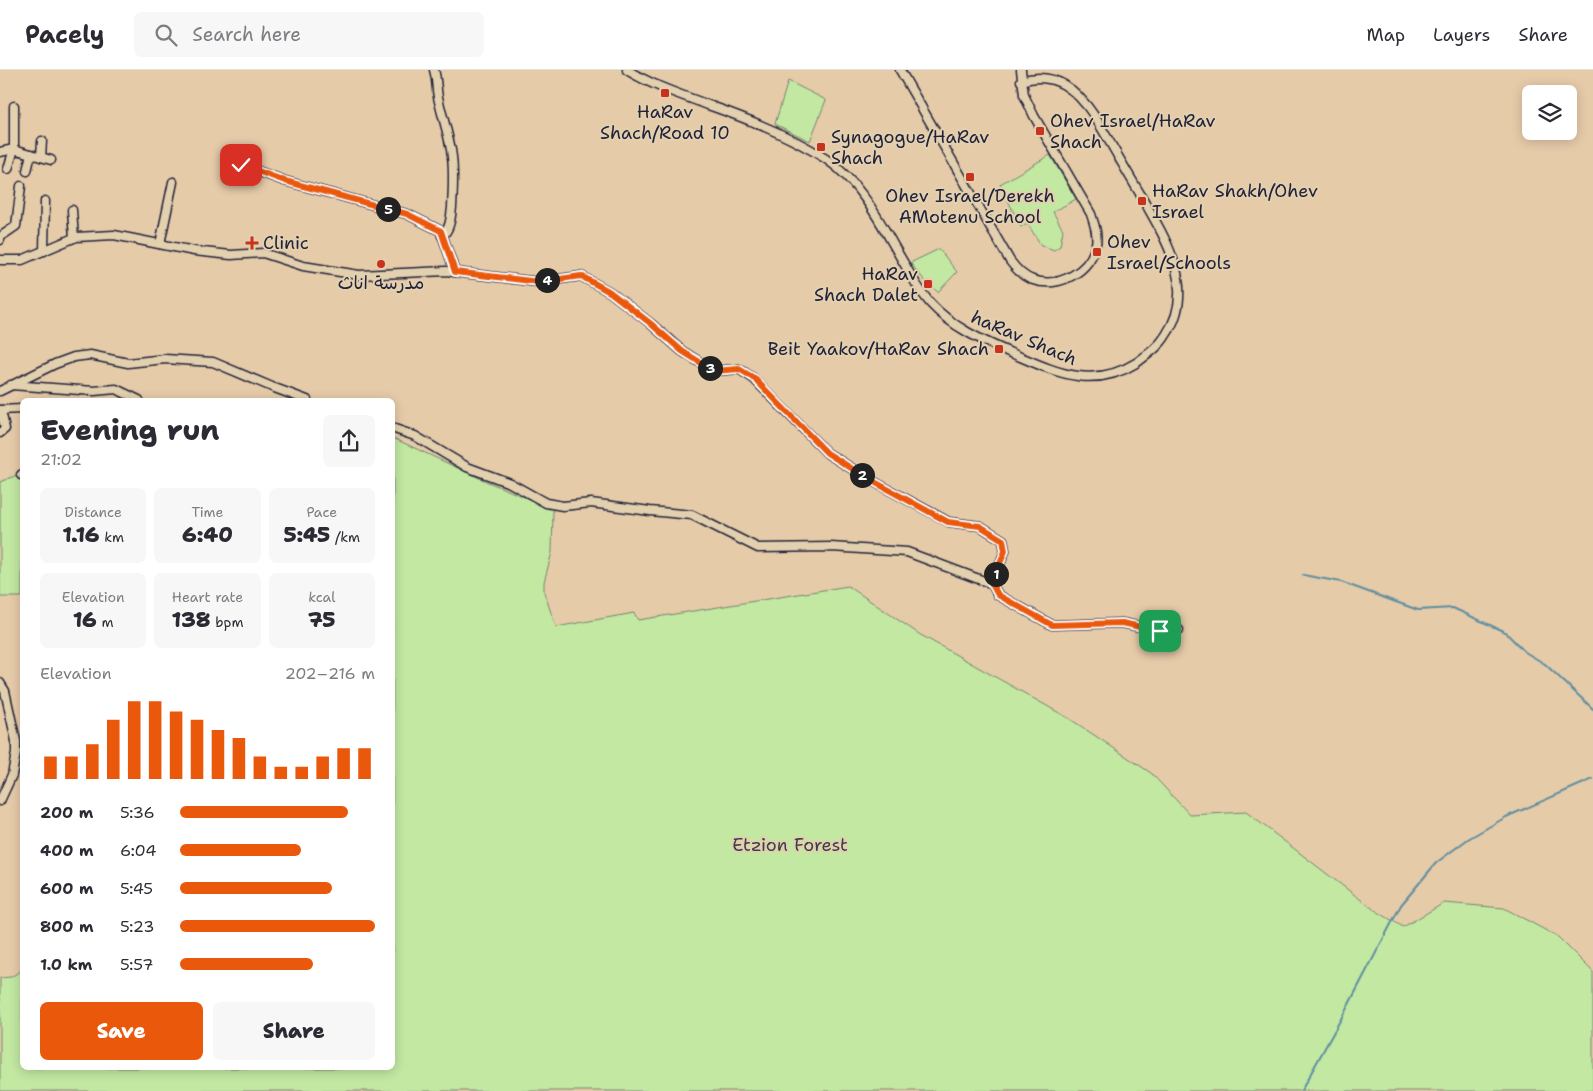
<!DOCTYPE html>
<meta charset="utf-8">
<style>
:root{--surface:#fff;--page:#f7f7f7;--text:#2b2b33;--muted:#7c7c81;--line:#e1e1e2;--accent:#ea580c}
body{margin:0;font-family:"Shantell Sans","Playpen Sans Arabic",sans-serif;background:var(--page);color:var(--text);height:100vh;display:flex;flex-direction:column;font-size:19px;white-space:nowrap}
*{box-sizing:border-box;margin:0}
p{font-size:16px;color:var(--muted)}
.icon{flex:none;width:28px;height:28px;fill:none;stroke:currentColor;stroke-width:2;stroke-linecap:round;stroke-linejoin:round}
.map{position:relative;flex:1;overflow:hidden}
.side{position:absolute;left:20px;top:328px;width:375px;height:672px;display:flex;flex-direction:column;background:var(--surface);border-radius:8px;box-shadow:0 2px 12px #0003}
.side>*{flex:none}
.fabs{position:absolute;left:1522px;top:15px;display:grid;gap:10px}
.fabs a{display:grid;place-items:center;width:55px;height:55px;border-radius:8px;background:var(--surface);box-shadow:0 2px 12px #0003;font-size:25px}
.pin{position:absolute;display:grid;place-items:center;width:42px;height:42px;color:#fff;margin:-21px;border-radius:10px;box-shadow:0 2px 8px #0006}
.km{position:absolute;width:25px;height:25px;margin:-12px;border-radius:50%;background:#222;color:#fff;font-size:14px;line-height:25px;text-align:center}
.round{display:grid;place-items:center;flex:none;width:52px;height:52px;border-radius:8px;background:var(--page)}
.head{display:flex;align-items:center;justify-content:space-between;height:85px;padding:0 20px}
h1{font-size:28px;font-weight:800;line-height:38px}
.metrics{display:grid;grid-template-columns:repeat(3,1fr);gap:8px;height:85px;padding:5px 20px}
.metrics div{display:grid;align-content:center;border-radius:8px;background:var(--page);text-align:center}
.metrics b{font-size:21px;font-weight:800}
.metrics small{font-size:14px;font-weight:400}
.metrics p{font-size:14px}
.chart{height:140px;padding:10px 20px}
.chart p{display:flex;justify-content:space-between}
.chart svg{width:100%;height:90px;margin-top:5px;stroke:var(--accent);stroke-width:6}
.cta{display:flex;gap:10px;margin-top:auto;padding:10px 20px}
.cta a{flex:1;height:58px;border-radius:8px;background:var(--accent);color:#fff;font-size:20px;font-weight:800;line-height:58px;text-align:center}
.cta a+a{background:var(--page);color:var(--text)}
ul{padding:0 20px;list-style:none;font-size:16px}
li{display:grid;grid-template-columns:80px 60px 1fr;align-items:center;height:38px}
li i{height:12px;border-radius:6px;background:var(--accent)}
header{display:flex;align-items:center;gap:30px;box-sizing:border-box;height:70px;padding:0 25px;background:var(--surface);border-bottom:1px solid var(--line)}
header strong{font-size:24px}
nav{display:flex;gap:28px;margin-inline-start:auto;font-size:18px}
.search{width:350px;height:45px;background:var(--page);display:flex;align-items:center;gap:12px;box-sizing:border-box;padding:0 18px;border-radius:8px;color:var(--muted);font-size:19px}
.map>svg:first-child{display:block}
.green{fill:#c2e8a2;stroke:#72856e}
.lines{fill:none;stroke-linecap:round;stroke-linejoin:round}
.stream{stroke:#5f8ea0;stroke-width:2}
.minor-casing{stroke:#22223b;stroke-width:11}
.minor{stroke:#e3d0ae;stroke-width:8}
.route-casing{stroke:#fff;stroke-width:10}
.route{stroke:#ea580c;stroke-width:6}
.poi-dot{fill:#c8321e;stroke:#e3d0ae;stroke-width:2}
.labels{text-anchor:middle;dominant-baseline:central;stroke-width:4;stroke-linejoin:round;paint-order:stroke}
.poi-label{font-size:18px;fill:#22223b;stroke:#e3d0ae;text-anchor:start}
.street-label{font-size:18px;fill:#22223b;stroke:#e3d0ae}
.park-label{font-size:18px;fill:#3a404a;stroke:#e3d0ae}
</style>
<header>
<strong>Pacely</strong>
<div class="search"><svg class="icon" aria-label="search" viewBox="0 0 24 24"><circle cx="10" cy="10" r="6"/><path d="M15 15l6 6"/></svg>Search here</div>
<nav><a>Map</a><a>Layers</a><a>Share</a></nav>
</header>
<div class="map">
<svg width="1593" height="1021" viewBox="0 0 1593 1021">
<rect width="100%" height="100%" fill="#e6cba9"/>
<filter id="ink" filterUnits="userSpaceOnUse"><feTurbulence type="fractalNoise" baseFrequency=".02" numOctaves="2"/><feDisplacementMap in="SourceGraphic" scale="10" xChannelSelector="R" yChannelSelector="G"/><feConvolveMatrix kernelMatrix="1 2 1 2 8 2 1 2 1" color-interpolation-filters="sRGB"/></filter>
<g filter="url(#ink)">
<!-- green -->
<g class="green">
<path d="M788 11 826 30 810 71 775 54Z"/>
<path d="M1050 85 1076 129 1053 142 1063 160 1060 176 1054 180 1041 175 1027 153 1021 157 1000 114Z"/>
<path d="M939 179 957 202 938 222 926 212 910 193Z"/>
<path d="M393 368 488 412 553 439 552 482 544 512V522L556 557 634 543 638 550 848 516 919 564 1070 649 1151 703 1190 745 1246 742 1373 839 1403 857 1444 833 1504 838 1558 867 1593 902V1021H0V908L11 907 22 900V998H392Z"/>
<path d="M22 403V527H0V412Z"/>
</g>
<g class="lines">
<!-- stream -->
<g class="stream">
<path d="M1303 505 1341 512 1418 540 1453 538 1505 562 1525 582 1545 594 1593 639"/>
<path d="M1301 1021 1347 938 1401 835 1436 793 1468 769 1506 747 1593 709"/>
</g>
<!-- minor casing -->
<g class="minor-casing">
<g id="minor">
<path d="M434 0C437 9 436 17 438 27 442 47 450 67 452 87 454 104 453 120 452 137 451 147 450 160 442 166"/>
<path d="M627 0C653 16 682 25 711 36 751 50 791 66 826 89 863 114 883 158 905 195 912 208 920 221 930 233 952 257 981 270 1011 283 1054 301 1091 321 1136 293 1147 285 1159 277 1166 265 1199 217 1163 165 1139 122 1124 97 1110 72 1095 47 1077 20 1055 0 1021 11"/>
<path d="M900 0 1010 191C1016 199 1023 207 1033 210 1059 219 1091 201 1096 174 1098 163 1094 154 1091 144L1034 46 1024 25 1021 0"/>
<path d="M0 82 14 79 51 90"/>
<path d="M41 87 42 71"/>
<path d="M241 95 285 111 407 144 441 161 455 202"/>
<path d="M8 99 14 79V36"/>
<path d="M27 101 31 84"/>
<path d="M72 140 74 168"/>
<path d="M0 170V167L16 156 21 116"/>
<path d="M160 174 173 112"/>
<path d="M44 181 45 131"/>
<path d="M0 190H22L76 167 114 165 194 181 231 185 263 183 303 196 359 205 446 201 539 212 581 206 610 222 650 253 682 281 714 301 739 299 753 308 827 383 867 408 949 452 980 456 1003 470 1005 481 992 514"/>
<path d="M11 315 94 321 116 319 139 330"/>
<path d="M0 321 55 294 74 287 90 285 128 293 165 289 213 292 272 317 307 330"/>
<path d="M0 340 22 339"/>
<path d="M392 358 415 366 467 397 510 413 546 433 563 436 591 433 650 441 692 445 758 478 831 477 907 482 992 514 998 525 1052 555 1122 553 1160 561 1179 560"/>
<path d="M0 363 5 359 1 340"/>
<path d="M21 405 22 404"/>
<path d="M0 613 5 621 16 671V683L12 705 0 731"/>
</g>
</g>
<!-- minor -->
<use href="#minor" class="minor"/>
</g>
</g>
<g class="lines" filter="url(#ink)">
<!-- route casing -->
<g class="route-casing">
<path id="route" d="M241 95 285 111 407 144 441 161 455 202 539 212 581 206 610 222 650 253 682 281 714 301 739 299 754 308 827 383 867 408 948 452 980 456 1003 470 1005 481 992 514 998 525 1052 555 1122 553 1160 561"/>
</g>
<!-- route -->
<use href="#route" class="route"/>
</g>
<!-- markers -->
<g class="poi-dot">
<rect x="660" y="18" width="10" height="10" rx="2.5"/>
<rect x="1035" y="56" width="10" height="10" rx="2.5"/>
<rect x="816" y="72" width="10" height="10" rx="2.5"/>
<rect x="965" y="102" width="10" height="10" rx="2.5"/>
<rect x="1137" y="126" width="10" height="10" rx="2.5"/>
<path d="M249.5 165.5h5v5h5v5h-5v5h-5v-5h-5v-5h5z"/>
<rect x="1092" y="177" width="10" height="10" rx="2.5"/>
<circle cx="381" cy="194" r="5"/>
<rect x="923" y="209" width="10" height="10" rx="2.5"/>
<rect x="994" y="274" width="10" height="10" rx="2.5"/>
</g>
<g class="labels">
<!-- poi labels -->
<g class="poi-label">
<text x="665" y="42" text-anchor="middle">HaRav<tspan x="665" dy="21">Shach/Road 10</tspan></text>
<text x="1050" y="51">Ohev Israel/HaRav<tspan x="1050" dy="21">Shach</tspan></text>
<text x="831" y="67">Synagogue/HaRav<tspan x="831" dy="21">Shach</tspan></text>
<text x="1152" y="121">HaRav Shakh/Ohev<tspan x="1152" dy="21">Israel</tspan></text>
<text x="970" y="126" text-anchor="middle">Ohev Israel/Derekh<tspan x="970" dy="21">AMotenu School</tspan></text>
<text x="1107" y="172">Ohev<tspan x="1107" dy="21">Israel/Schools</tspan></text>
<text x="263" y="173">Clinic</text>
<text x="918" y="204" text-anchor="end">HaRav<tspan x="918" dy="21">Shach Dalet</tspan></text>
<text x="381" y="213" text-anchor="middle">مدرسة اناث</text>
<text x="989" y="279" text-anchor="end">Beit Yaakov/HaRav Shach</text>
</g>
<!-- street labels -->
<g class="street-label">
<text transform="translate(1024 268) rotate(23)">haRav Shach</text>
</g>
<!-- park labels -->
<g class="park-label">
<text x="790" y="775">Etzion Forest</text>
</g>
</g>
</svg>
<div class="fabs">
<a><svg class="icon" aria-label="layers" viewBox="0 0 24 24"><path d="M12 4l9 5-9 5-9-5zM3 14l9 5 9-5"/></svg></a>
</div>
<div class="pin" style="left:1160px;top:561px;background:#1e9e55"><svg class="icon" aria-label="arrive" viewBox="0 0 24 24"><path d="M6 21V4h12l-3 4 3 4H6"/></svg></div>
<div class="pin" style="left:241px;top:95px;background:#d93025"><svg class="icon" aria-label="check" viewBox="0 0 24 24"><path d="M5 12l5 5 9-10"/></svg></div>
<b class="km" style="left:996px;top:504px">1</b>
<b class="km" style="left:862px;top:405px">2</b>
<b class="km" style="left:710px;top:298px">3</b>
<b class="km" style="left:547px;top:210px">4</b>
<b class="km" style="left:388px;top:139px">5</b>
<section class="side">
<div class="head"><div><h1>Evening run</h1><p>21:02</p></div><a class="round"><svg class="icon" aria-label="share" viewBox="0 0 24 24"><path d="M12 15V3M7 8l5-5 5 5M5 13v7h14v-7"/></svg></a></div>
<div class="metrics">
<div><p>Distance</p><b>1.16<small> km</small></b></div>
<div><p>Time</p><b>6:40</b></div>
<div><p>Pace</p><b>5:45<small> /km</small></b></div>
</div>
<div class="metrics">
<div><p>Elevation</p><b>16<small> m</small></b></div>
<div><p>Heart rate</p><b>138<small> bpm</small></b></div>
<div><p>kcal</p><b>75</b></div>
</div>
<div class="chart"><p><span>Elevation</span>202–216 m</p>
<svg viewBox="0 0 160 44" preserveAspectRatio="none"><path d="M5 44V33M15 44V33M25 44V27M35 44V15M45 44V6M55 44V6M65 44V11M75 44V15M85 44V20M95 44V24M105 44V33M115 44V38M125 44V38M135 44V33M145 44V29M155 44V29"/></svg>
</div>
<ul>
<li><b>200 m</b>5:36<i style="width:86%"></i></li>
<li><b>400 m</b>6:04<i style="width:62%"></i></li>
<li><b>600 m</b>5:45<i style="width:78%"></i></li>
<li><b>800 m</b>5:23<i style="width:100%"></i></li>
<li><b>1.0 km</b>5:57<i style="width:68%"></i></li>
</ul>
<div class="cta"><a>Save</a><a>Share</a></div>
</section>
</div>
